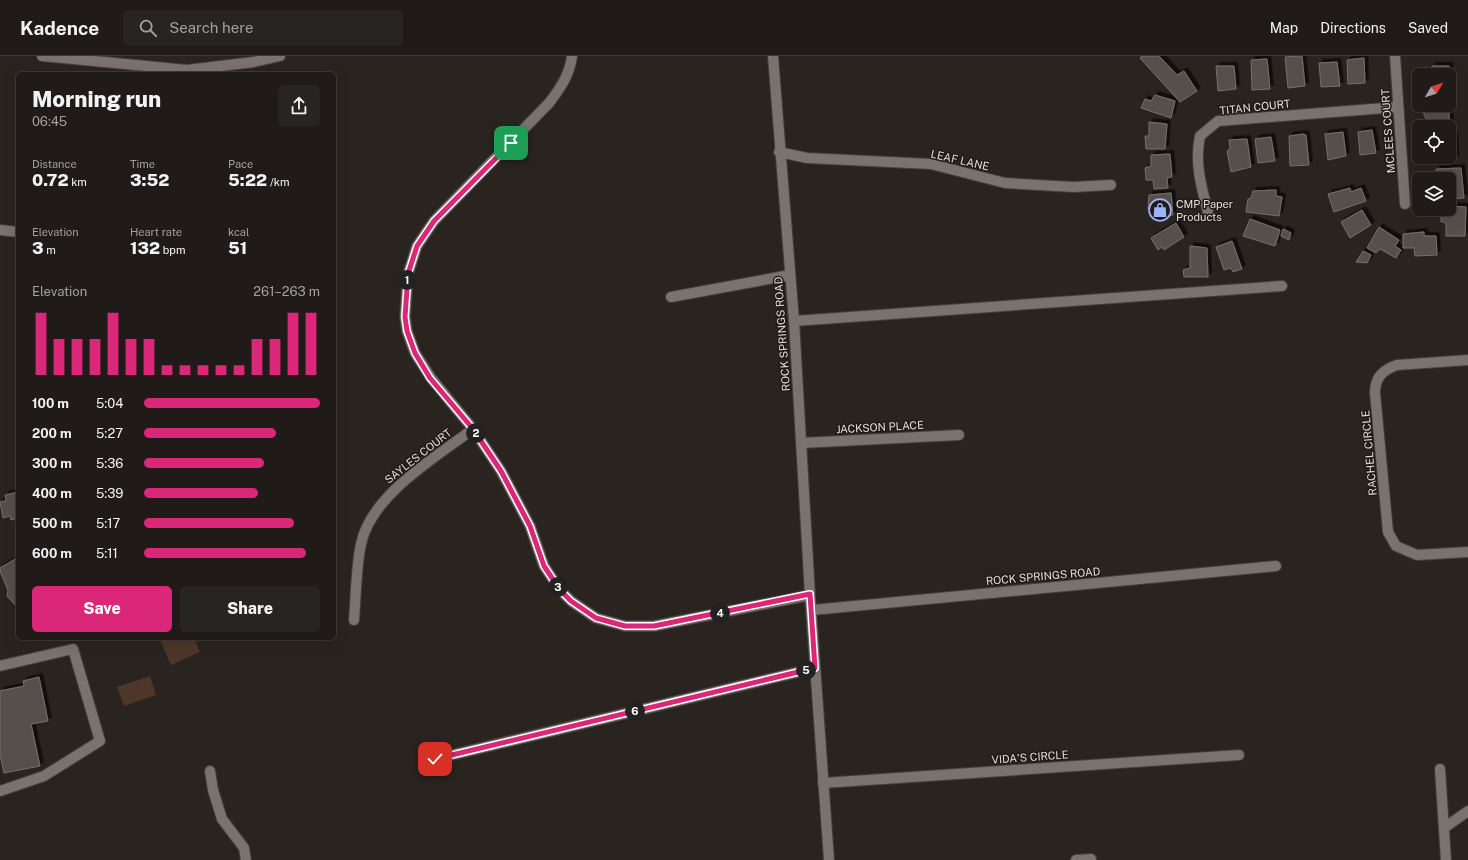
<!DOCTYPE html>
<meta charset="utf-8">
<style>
:root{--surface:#201b18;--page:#282421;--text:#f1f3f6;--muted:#a2a1a2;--line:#3d3937;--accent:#db2777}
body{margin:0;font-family:"Public Sans",sans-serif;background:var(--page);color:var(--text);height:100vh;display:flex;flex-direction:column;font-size:15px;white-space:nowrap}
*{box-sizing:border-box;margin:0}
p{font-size:13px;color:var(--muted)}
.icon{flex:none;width:22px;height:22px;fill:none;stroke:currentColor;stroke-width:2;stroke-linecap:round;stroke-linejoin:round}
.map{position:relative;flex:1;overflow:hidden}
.drawer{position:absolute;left:16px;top:16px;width:320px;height:568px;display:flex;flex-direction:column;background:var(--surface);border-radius:6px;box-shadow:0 4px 16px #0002,0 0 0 1px var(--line)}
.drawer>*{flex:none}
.needle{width:26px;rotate:51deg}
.tools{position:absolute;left:1412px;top:12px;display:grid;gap:8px}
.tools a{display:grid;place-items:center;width:44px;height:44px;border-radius:6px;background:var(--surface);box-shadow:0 4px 16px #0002,0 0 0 1px var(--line);font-size:20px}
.pin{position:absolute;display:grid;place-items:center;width:34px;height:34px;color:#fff;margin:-17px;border-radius:8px;box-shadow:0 2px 6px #0006}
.km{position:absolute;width:20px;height:20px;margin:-10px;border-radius:50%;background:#222;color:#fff;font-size:11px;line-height:20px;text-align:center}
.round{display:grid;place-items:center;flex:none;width:42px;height:42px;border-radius:6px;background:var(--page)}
.summary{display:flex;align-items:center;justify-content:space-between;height:68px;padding:0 16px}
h1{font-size:22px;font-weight:800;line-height:30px}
.stats{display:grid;grid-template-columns:repeat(3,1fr);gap:6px;height:68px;padding:4px 16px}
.stats div{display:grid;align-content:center}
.stats b{font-size:17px;font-weight:800}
.stats small{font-size:11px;font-weight:400}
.stats p{font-size:11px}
.chart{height:112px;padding:8px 16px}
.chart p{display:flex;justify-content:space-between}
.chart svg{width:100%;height:72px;margin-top:4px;stroke:var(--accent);stroke-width:6}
.action{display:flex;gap:8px;margin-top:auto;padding:8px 16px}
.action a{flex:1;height:46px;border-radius:6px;background:var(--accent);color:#fff;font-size:16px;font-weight:800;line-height:46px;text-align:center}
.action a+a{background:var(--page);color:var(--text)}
ul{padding:0 16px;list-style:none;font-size:13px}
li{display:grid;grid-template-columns:64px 48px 1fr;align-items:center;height:30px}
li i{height:10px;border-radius:5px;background:var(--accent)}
header{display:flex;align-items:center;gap:24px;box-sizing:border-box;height:56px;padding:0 20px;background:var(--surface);border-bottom:1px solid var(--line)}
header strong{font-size:19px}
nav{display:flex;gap:22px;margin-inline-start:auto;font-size:14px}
.search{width:280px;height:36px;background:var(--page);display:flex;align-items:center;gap:10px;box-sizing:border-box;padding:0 14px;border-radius:6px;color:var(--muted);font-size:15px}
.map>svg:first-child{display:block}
.green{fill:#4e3629}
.building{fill:#564f4b;stroke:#776f6b;filter:url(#shadow)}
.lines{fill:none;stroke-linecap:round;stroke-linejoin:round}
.minor-casing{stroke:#443f3c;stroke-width:12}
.minor{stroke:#7a726e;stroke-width:10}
.route-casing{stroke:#fff;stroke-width:8}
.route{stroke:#db2777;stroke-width:5}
.labels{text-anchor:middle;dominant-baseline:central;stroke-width:3;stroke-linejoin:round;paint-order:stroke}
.street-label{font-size:11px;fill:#e0dcd9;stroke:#211a17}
.poi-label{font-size:11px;fill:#e0dcd9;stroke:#211a17;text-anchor:start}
</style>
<header>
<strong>Kadence</strong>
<div class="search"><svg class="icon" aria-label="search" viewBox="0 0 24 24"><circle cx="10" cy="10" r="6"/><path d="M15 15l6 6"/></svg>Search here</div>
<nav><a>Map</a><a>Directions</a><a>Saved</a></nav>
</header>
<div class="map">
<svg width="1468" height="804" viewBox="0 0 1468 804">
<defs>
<filter id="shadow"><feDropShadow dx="3.5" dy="-3.5" stdDeviation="0" flood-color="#0009"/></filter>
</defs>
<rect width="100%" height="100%" fill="#2a2420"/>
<!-- green -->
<g class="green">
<path d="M159 582H194L200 596 171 609Z"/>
<path d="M150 620 156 639 124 650 117 631Z"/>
</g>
<!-- building -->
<g class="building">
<path d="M1142 0H1159L1177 19 1184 15 1197 35 1180 46 1140 2Z"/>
<path d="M1302 0 1305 30 1288 32 1285 1Z"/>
<path d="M1364 2 1365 27 1348 28 1347 4Z"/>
<path d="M1267 3 1270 33 1252 34 1251 4Z"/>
<path d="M1337 6 1340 30 1321 31 1319 7Z"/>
<path d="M1216 10H1234L1236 33 1218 35Z"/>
<path d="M1432 10H1449L1451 31H1449V19H1429L1428 16 1431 15Z"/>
<path d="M1155 39 1175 45 1171 62 1141 52 1145 43 1151 45Z"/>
<path d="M1423 49H1448L1450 69 1431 71 1424 59Z"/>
<path d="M1149 66 1167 68 1165 93H1146L1145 80H1149Z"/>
<path d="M1372 74 1376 97 1360 99 1358 76Z"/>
<path d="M1343 76 1346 100 1328 104 1325 78Z"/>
<path d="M1303 78 1306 79 1309 109 1290 110 1289 80Z"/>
<path d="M1449 80H1454L1455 102 1437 105 1436 101H1449Z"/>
<path d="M1271 81 1275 105 1258 107 1255 83Z"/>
<path d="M1247 83 1251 111 1231 116 1227 95 1230 93 1229 84Z"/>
<path d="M1170 98 1172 121 1167 122 1168 132 1154 133 1153 124H1146L1145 112 1151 110V99Z"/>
<path d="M1461 112 1464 142 1449 143V123H1437L1436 113Z"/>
<path d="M1350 132 1351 136 1361 132 1366 145 1334 156 1328 138Z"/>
<path d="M1276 134V140L1282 141 1279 160 1246 156 1248 143 1251 142 1253 135Z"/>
<path d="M1171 137 1173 159 1166 160 1165 153H1148L1149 139Z"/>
<path d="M1449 150 1466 151 1465 180H1446V168L1444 166H1441V153H1449Z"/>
<path d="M1362 154 1371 169 1350 182 1341 166Z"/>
<path d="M1250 163 1280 174 1275 190 1243 180Z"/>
<path d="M1176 167 1184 181 1164 194 1162 191 1158 194 1151 182Z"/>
<path d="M1379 171 1399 184 1395 190 1401 194 1396 202 1380 193 1376 197 1367 192Z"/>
<path d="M1283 173 1291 177 1289 184 1281 180Z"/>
<path d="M1424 176V180H1436L1437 199 1415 200 1414 192H1403V178Z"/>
<path d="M1232 185 1242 213 1233 216 1231 212 1224 214 1216 191Z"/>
<path d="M1190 190 1207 192 1208 221H1184L1183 214 1190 212Z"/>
<path d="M1363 195 1371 199 1367 207 1356 206Z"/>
<path d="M18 436V462L11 464 10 460 3 462 0 446 6 445 5 439Z"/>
<path d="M17 502 18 504V552L7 540 8 534 0 515V512Z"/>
<path d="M39 621 48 665 31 668 40 710 4 717 0 699V635L24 630 23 625Z"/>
</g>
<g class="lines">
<!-- minor casing -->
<g class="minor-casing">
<g id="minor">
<path d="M42 0 187 14 254 6 280 0"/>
<path d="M572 0C570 18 560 33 549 47L434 165 417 190 408 218 405 261 407 275 415 297 431 322 473 373 501 415 530 470 544 510 560 534 571 545 596 562 625 570H654L810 539"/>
<path d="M773 0 794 265 810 539 829 804"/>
<path d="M1395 0 1405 148"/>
<path d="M779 96 807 102 931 108 1005 127 1073 131 1111 129"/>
<path d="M1209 160C1202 133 1194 108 1200 80L1218 65 1398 51"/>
<path d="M0 174 18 176"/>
<path d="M671 241 790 219"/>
<path d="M794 265 1282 230"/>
<path d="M1468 304 1397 309C1383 314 1375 321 1375 337L1388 476 1396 490 1417 499 1468 496"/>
<path d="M801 387 959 379"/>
<path d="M812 554 1276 510"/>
<path d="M354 564C356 539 356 512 361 488 371 439 435 402 473 373"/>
<path d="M0 610 73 593 100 685 44 720 0 735"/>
<path d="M435 703 815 612"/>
<path d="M1440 713 1446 804"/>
<path d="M210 715 213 734 222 763 244 792 246 804"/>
<path d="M823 727 1239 699"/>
<path d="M1444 772 1468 755"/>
<path d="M1076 804 1091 803"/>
</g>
</g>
<!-- minor -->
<use href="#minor" class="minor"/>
</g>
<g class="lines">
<!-- route casing -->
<g class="route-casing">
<path id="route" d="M435 703 815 612 810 538 654 570H625L596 562 571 545 560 534 544 510 530 470 501 415 473 373 430 322 415 297 407 275 405 261 408 218 417 190 434 165 511 87"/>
</g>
<!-- route -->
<use href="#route" class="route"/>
</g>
<!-- icons -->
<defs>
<g id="shop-ring" transform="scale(1.15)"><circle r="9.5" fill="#211a17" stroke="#9cb4fd" stroke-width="1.5"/><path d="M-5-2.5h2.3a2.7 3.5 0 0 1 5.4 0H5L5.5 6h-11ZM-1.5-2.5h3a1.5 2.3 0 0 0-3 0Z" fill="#9cb4fd"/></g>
</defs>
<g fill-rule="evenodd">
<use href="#shop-ring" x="1160" y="154"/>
</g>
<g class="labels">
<!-- street labels -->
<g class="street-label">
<text transform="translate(1255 51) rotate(-6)">TITAN COURT</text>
<text transform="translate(1388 75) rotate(-94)">MCLEES COURT</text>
<text transform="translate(960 104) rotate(13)">LEAF LANE</text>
<text transform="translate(782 278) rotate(-94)">ROCK SPRINGS ROAD</text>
<text transform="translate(880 371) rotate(-3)">JACKSON PLACE</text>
<text transform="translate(1369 397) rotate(-95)">RACHEL CIRCLE</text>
<text transform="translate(418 400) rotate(-38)">SAYLES COURT</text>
<text transform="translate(1043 520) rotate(-5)">ROCK SPRINGS ROAD</text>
<text transform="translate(1030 701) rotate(-4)">VIDA'S CIRCLE</text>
</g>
<!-- poi labels -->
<g class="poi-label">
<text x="1176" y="148">CMP Paper<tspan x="1176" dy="13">Products</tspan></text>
</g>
</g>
</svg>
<div class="tools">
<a><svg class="needle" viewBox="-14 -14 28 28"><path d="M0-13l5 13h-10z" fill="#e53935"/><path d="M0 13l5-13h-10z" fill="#a2a1a2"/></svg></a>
<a><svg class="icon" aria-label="locate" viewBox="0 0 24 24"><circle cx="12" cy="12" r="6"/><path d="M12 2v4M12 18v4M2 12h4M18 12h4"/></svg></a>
<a><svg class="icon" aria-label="layers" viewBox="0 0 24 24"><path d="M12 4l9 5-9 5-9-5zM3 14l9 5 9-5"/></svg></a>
</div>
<div class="pin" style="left:511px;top:87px;background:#1e9e55"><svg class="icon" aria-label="arrive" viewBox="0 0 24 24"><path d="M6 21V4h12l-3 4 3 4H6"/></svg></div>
<div class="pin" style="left:435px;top:703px;background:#d93025"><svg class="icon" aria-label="check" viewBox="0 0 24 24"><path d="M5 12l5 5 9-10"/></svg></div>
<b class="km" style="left:407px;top:224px">1</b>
<b class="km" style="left:476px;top:377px">2</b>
<b class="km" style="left:558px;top:531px">3</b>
<b class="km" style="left:720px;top:557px">4</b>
<b class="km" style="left:806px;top:614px">5</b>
<b class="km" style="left:635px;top:655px">6</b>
<section class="drawer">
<div class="summary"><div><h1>Morning run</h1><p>06:45</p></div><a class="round"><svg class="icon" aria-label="share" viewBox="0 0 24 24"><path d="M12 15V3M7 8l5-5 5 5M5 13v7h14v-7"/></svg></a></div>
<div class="stats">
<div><p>Distance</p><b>0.72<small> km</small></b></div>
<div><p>Time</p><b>3:52</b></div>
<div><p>Pace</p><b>5:22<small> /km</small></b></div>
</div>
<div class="stats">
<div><p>Elevation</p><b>3<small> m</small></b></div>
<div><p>Heart rate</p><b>132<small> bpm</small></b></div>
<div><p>kcal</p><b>51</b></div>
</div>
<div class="chart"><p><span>Elevation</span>261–263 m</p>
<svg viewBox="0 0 160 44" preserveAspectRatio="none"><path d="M5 44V6M15 44V22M25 44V22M35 44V22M45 44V6M55 44V22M65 44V22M75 44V38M85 44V38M95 44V38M105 44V38M115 44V38M125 44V22M135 44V22M145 44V6M155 44V6"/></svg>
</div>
<ul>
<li><b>100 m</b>5:04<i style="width:100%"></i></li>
<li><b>200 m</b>5:27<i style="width:75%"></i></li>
<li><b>300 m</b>5:36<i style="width:68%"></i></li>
<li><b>400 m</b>5:39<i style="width:65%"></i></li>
<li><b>500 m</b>5:17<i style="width:85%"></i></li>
<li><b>600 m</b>5:11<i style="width:92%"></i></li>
</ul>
<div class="action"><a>Save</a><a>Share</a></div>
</section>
</div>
